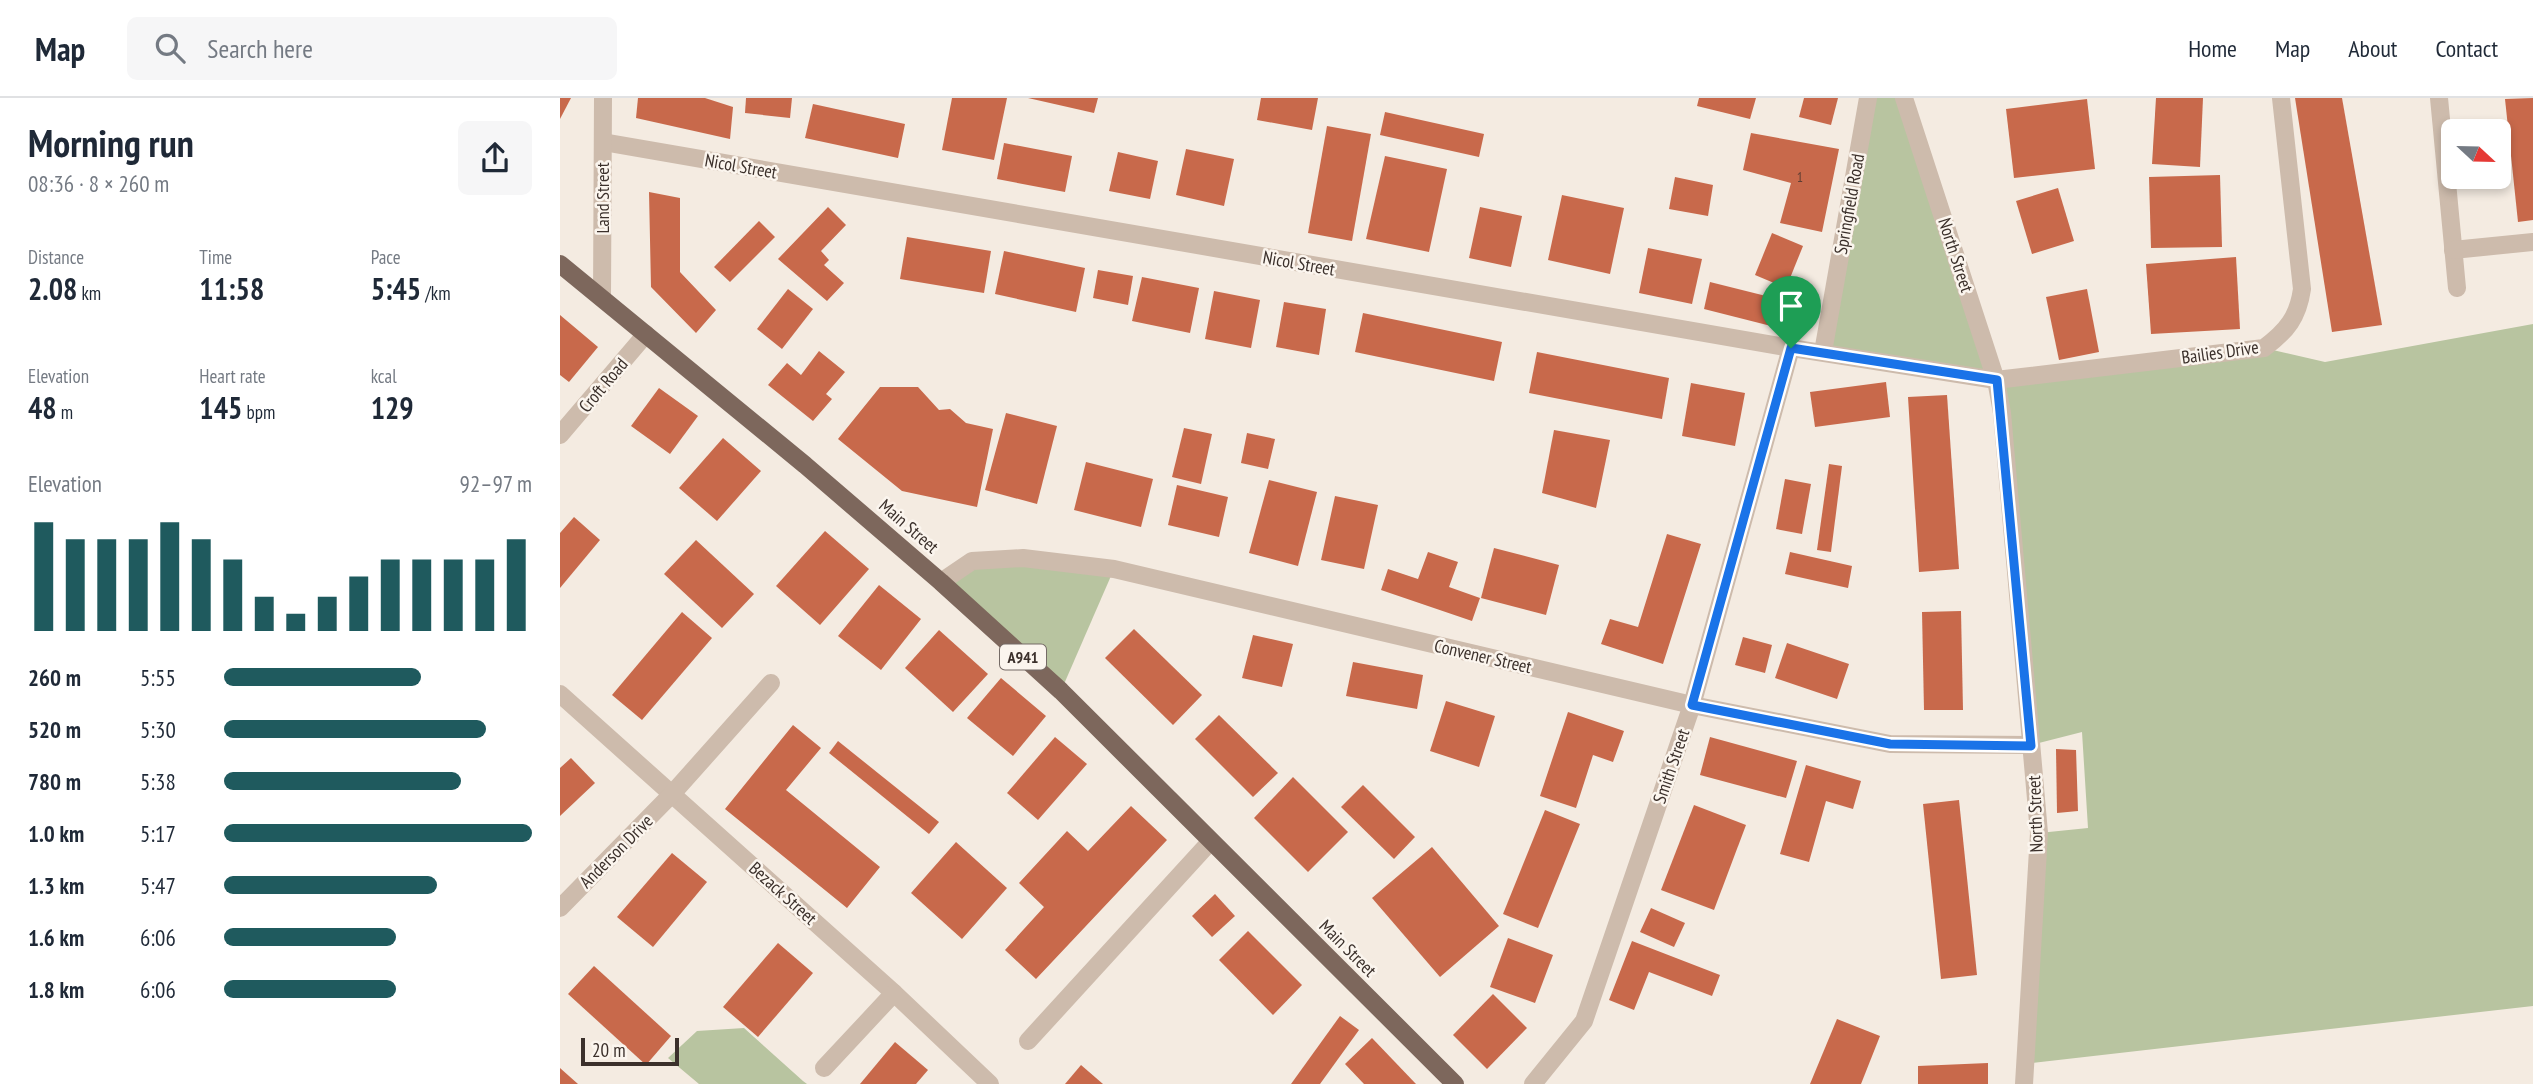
<!DOCTYPE html>
<meta charset="utf-8">
<style>
:root{--surface:#fff;--page:#f6f6f7;--text:#1f2937;--muted:#747a83;--line:#e0e1e3;--accent:#1f5a5e}
body{margin:0;font-family:"PT Sans Narrow",sans-serif;background:var(--page);color:var(--text);height:100vh;display:flex;flex-direction:column;font-size:26px;white-space:nowrap}
*{box-sizing:border-box;margin:0}
p{font-size:23px;color:var(--muted)}
.icon{flex:none;width:38px;height:38px;fill:none;stroke:currentColor;stroke-width:2;stroke-linecap:round;stroke-linejoin:round}
.map{position:relative;flex:1;overflow:hidden}
.panel{display:flex;flex-direction:column;background:var(--surface);width:560px}
.panel>*{flex:none}
.needle{width:46px;rotate:112deg}
.fabs{position:absolute;left:1881px;top:21px;display:grid;gap:14px}
.fabs a{display:grid;place-items:center;width:70px;height:70px;border-radius:10px;background:var(--surface);box-shadow:0 4px 10px #0003;font-size:35px}
.scale{position:absolute;left:21px;bottom:18px;width:98px;box-sizing:border-box;padding-left:7px;border:4px solid #3b302b;border-top:0;font-size:19px;line-height:24px;white-space:nowrap;color:#3b302b;-webkit-text-stroke:5px #fbf5ee;paint-order:stroke}
.pin{position:absolute;display:grid;place-items:center;width:60px;height:60px;color:#fff;margin:-72px -30px;border-radius:50% 50% 50% 0;rotate:-45deg;box-shadow:0 0 7px #0007}
.pin .icon{rotate:45deg}
.round{display:grid;place-items:center;flex:none;width:74px;height:74px;border-radius:10px;background:var(--page)}
.head{display:flex;align-items:center;justify-content:space-between;height:119px;padding:0 28px}
h1{font-size:38px;font-weight:600;line-height:52px}
.stats{display:grid;grid-template-columns:repeat(3,1fr);gap:10px;height:119px;padding:7px 28px}
.stats div{display:grid;align-content:center}
.stats b{font-size:30px;font-weight:600}
.stats small{font-size:19px;font-weight:400}
.stats p{font-size:19px}
.chart{height:196px;padding:14px 28px}
.chart p{display:flex;justify-content:space-between}
.chart svg{width:100%;height:126px;margin-top:7px;stroke:var(--accent);stroke-width:6}
ul{padding:0 28px;list-style:none;font-size:23px}
li{display:grid;grid-template-columns:112px 84px 1fr;align-items:center;height:52px}
li i{height:18px;border-radius:9px;background:var(--accent)}
header{display:flex;align-items:center;gap:42px;box-sizing:border-box;height:98px;padding:0 35px;background:var(--surface);border-bottom:2px solid var(--line)}
header strong{font-size:33px}
nav{display:flex;gap:38px;margin-inline-start:auto;font-size:24px}
.search{width:490px;height:63px;background:var(--page);display:flex;align-items:center;gap:18px;box-sizing:border-box;padding:0 24px;border-radius:10px;color:var(--muted);font-size:26px}
main{display:flex;flex:1;min-height:0}
.map>svg:first-child{display:block}
.green{fill:#b8c4a0}
.building{fill:#c8694b}
.lines{fill:none;stroke-linecap:round;stroke-linejoin:round}
.street{stroke:#cdbbac;stroke-width:18}
.primary{stroke:#7d675c;stroke-width:18}
.route-casing{stroke:#fff;stroke-width:14}
.route{stroke:#1a73e8;stroke-width:9}
.labels{text-anchor:middle;dominant-baseline:central;stroke-width:5;stroke-linejoin:round;paint-order:stroke}
.number-label{font-size:14px;fill:#5e3e33}
.shield{fill:#fbf5ee;stroke:#756b66;stroke-width:2}
.shield-label{font-size:16px;font-weight:bold;fill:#3b302b}
.street-label{font-size:18px;fill:#3b302b;stroke:#fbf5ee}
</style>
<header>
<strong>Map</strong>
<div class="search"><svg class="icon" aria-label="search" viewBox="0 0 24 24"><circle cx="10" cy="10" r="6"/><path d="M15 15l6 6"/></svg>Search here</div>
<nav><a>Home</a><a>Map</a><a>About</a><a>Contact</a></nav>
</header>
<main>
<section class="panel">
<div class="head"><div><h1>Morning run</h1><p>08:36 · 8 × 260 m</p></div><a class="round"><svg class="icon" aria-label="share" viewBox="0 0 24 24"><path d="M12 15V3M7 8l5-5 5 5M5 13v7h14v-7"/></svg></a></div>
<div class="stats">
<div><p>Distance</p><b>2.08<small> km</small></b></div>
<div><p>Time</p><b>11:58</b></div>
<div><p>Pace</p><b>5:45<small> /km</small></b></div>
</div>
<div class="stats">
<div><p>Elevation</p><b>48<small> m</small></b></div>
<div><p>Heart rate</p><b>145<small> bpm</small></b></div>
<div><p>kcal</p><b>129</b></div>
</div>
<div class="chart"><p><span>Elevation</span>92–97 m</p>
<svg viewBox="0 0 160 44" preserveAspectRatio="none"><path d="M5 44V6M15 44V12M25 44V12M35 44V12M45 44V6M55 44V12M65 44V19M75 44V32M85 44V38M95 44V32M105 44V25M115 44V19M125 44V19M135 44V19M145 44V19M155 44V12"/></svg>
</div>
<ul>
<li><b>260 m</b>5:55<i style="width:64%"></i></li>
<li><b>520 m</b>5:30<i style="width:85%"></i></li>
<li><b>780 m</b>5:38<i style="width:77%"></i></li>
<li><b>1.0 km</b>5:17<i style="width:100%"></i></li>
<li><b>1.3 km</b>5:47<i style="width:69%"></i></li>
<li><b>1.6 km</b>6:06<i style="width:56%"></i></li>
<li><b>1.8 km</b>6:06<i style="width:56%"></i></li>
</ul>
</section>
<div class="map">
<svg width="1973" height="986" viewBox="0 0 1973 986">
<rect width="100%" height="100%" fill="#f4ebe1"/>
<!-- green -->
<g class="green">
<path d="M1308 0H1344L1437 282 1704 250 1765 264 1973 226V908L1463 966 1479 735 1528 730 1522 634 1471 647 1437 282 1263 254Z"/>
<path d="M412 463 554 471 501 593 381 484Z"/>
<path d="M184 930 243 983 247 986H139L108 960 137 933Z"/>
</g>
<!-- building -->
<g class="building">
<path d="M0 0H11L0 21Z"/>
<path d="M78 0H145L173 9 170 41 76 20Z"/>
<path d="M186 0H232L230 20 185 15Z"/>
<path d="M392 0H447L434 62 382 52Z"/>
<path d="M468 0H538L534 15Z"/>
<path d="M701 0H758L752 32 697 22Z"/>
<path d="M1139 0H1196L1190 21 1137 8Z"/>
<path d="M1244 0H1278L1271 27 1239 19Z"/>
<path d="M1596 0H1643L1640 69 1592 66Z"/>
<path d="M1735 0H1782L1822 227 1772 234Z"/>
<path d="M1973 0V122L1958 124 1945 1Z"/>
<path d="M1527 1 1535 71 1454 80 1446 11Z"/>
<path d="M253 6 345 26 338 60 245 40Z"/>
<path d="M825 14 924 36 919 59 820 37Z"/>
<path d="M767 28 811 36 792 143 748 135Z"/>
<path d="M1191 35 1279 51 1262 134 1220 125 1231 85 1183 72Z"/>
<path d="M444 45 512 58 505 94 437 81Z"/>
<path d="M626 51 674 61 664 108 616 97Z"/>
<path d="M558 54 598 63 590 101 549 93Z"/>
<path d="M825 58 887 71 869 154 806 141Z"/>
<path d="M1660 77 1662 149 1591 150 1589 79Z"/>
<path d="M1115 79 1153 87 1148 118 1109 111Z"/>
<path d="M1498 90 1514 143 1472 156 1456 103Z"/>
<path d="M89 94 120 100V174L156 212 136 235 91 189Z"/>
<path d="M1002 97 1064 110 1050 176 988 162Z"/>
<path d="M268 109 286 127 261 153 269 162 264 167 284 185 267 203 218 161Z"/>
<path d="M920 109 962 118 951 169 909 160Z"/>
<path d="M199 123 215 139 170 184 154 169Z"/>
<path d="M1212 135 1243 148 1226 190 1195 177Z"/>
<path d="M347 139 431 153 424 195 340 181Z"/>
<path d="M1088 150 1142 161 1132 206 1079 195Z"/>
<path d="M444 153 525 170 516 214 435 196Z"/>
<path d="M1676 159 1680 231 1591 236 1586 166Z"/>
<path d="M538 172 573 178 568 207 533 200Z"/>
<path d="M582 179 639 190 630 235 572 223Z"/>
<path d="M1150 184 1218 201 1211 228 1144 211Z"/>
<path d="M228 191 253 211 222 251 197 231Z"/>
<path d="M1527 191 1539 254 1499 262 1486 199Z"/>
<path d="M654 193 700 202 691 250 645 241Z"/>
<path d="M724 204 766 211 759 257 716 249Z"/>
<path d="M803 215 942 244 934 283 795 254Z"/>
<path d="M0 217 38 249 9 284 0 277Z"/>
<path d="M259 253 285 274 266 296 272 301 253 323 208 287 227 265 241 277Z"/>
<path d="M977 254 1109 280 1102 321 969 295Z"/>
<path d="M1326 284 1330 319 1255 329 1250 294Z"/>
<path d="M1131 285 1185 295 1175 348 1122 338Z"/>
<path d="M320 289H358L379 312 390 311 406 325 433 331 417 409 342 393 278 341Z"/>
<path d="M99 290 138 318 110 356 71 328Z"/>
<path d="M1387 297 1399 471 1359 474 1348 299Z"/>
<path d="M446 315 497 328 477 406 425 392Z"/>
<path d="M624 330 652 336 641 386 612 379Z"/>
<path d="M994 332 1050 342 1036 410 982 395Z"/>
<path d="M687 335 715 341 708 371 681 365Z"/>
<path d="M163 340 201 373 157 423 119 390Z"/>
<path d="M526 364 593 381 581 429 514 412Z"/>
<path d="M1269 366 1282 368 1271 454 1257 452Z"/>
<path d="M1225 381 1251 386 1242 436 1216 431Z"/>
<path d="M709 382 757 394 738 468 689 455Z"/>
<path d="M617 387 668 399 659 439 608 427Z"/>
<path d="M775 398 818 407 804 471 761 462Z"/>
<path d="M14 419 40 442 0 490V435Z"/>
<path d="M265 433 309 471 260 527 216 488Z"/>
<path d="M1107 436 1141 446 1103 566 1041 546 1050 521 1078 529Z"/>
<path d="M136 442 194 496 162 530 104 476Z"/>
<path d="M934 450 999 467 986 517 921 500Z"/>
<path d="M868 454 898 464 889 489 920 500 912 523 821 492 828 471 858 481Z"/>
<path d="M1230 454 1292 468 1288 490 1225 476Z"/>
<path d="M319 487 361 521 321 572 278 538Z"/>
<path d="M1401 513 1403 612H1364L1362 514Z"/>
<path d="M122 514 152 540 82 622 52 597Z"/>
<path d="M574 531 642 597 613 627 545 560Z"/>
<path d="M379 532 428 576 393 614 345 570Z"/>
<path d="M693 537 733 546 722 589 682 580Z"/>
<path d="M1183 539 1212 547 1205 575 1175 567Z"/>
<path d="M1227 545 1289 566 1277 601 1215 580Z"/>
<path d="M793 564 863 577 857 611 786 598Z"/>
<path d="M441 580 486 618 453 658 407 620Z"/>
<path d="M886 603 935 618 919 669 870 653Z"/>
<path d="M1008 614 1064 633 1053 664 1033 657 1016 710 980 698Z"/>
<path d="M659 617 718 675 693 699 635 641Z"/>
<path d="M233 627 261 650 226 692 320 769 287 810 165 711Z"/>
<path d="M495 639 527 666 478 722 447 695Z"/>
<path d="M1150 639 1237 663 1226 700 1140 677Z"/>
<path d="M278 643 379 724 369 736 269 655Z"/>
<path d="M1496 651 1516 652 1518 713 1497 715Z"/>
<path d="M11 660 35 685 0 718V670Z"/>
<path d="M1246 667 1301 683 1293 711 1266 703 1249 764 1220 756Z"/>
<path d="M733 679 788 734 748 774 694 720Z"/>
<path d="M803 687 855 739 834 761 781 709Z"/>
<path d="M1399 702 1417 877 1381 881 1363 706Z"/>
<path d="M1134 707 1186 727 1154 812 1101 792Z"/>
<path d="M571 708 607 742 476 881 445 852 484 809 459 785 507 733 528 753Z"/>
<path d="M985 712 1020 726 978 830 943 816Z"/>
<path d="M396 744 447 790 402 841 351 795Z"/>
<path d="M872 749 939 828 880 879 812 800Z"/>
<path d="M112 755 147 784 93 849 57 819Z"/>
<path d="M655 796 675 818 652 839 632 818Z"/>
<path d="M1091 810 1125 825 1114 849 1080 834Z"/>
<path d="M688 833 742 887 713 917 659 862Z"/>
<path d="M948 840 993 857 975 905 930 889Z"/>
<path d="M1072 843 1160 877 1152 898 1089 874 1074 912 1049 902Z"/>
<path d="M218 845 253 875 198 939 163 909Z"/>
<path d="M34 868 111 938 86 967 8 896Z"/>
<path d="M933 896 967 930 927 971 893 937Z"/>
<path d="M780 918 799 932 760 986H731Z"/>
<path d="M1277 921 1320 938 1301 986H1250Z"/>
<path d="M812 940 856 986H804L785 966Z"/>
<path d="M335 944 368 972 356 986H300Z"/>
<path d="M1428 965V986H1358V968Z"/>
<path d="M521 967 543 986H505Z"/>
<path d="M0 970 18 986H0Z"/>
</g>
<g class="lines">
<!-- street -->
<g class="street">
<path d="M1344 0 1436 282 1442 315 1479 735 1464 986"/>
<path d="M1879 0 1897 190"/>
<path d="M43 44 1231 250 1436 282 1704 250C1727 233 1738 219 1742 191L1721 0"/>
<path d="M1893 152 1973 144"/>
<path d="M42 200 43 0"/>
<path d="M1263 254 1308 0"/>
<path d="M0 337 86 236"/>
<path d="M381 484 412 463 463 460 554 471 1132 607 1330 646 1471 647"/>
<path d="M0 596 334 895 430 986"/>
<path d="M0 810 112 696 211 585"/>
<path d="M468 943 650 744"/>
<path d="M264 970 334 895"/>
<path d="M973 986 1024 923 1132 607 1231 250"/>
</g>
<!-- primary -->
<path class="primary" d="M0 166 245 367 381 484 501 593 895 986"/>
</g>
<g class="lines">
<!-- route casing -->
<g class="route-casing">
<path id="route" d="M1231 250 1437 282 1471 648 1330 646 1132 607Z"/>
</g>
<!-- route -->
<use href="#route" class="route"/>
</g>
<g class="labels">
<!-- number labels -->
<g class="number-label">
<text x="1240" y="79">1</text>
</g>
<!-- shield labels -->
<rect class="shield" x="440" y="546.5" width="46" height="25" rx="5"/>
<g class="shield-label">
<text x="463" y="559">A941</text>
</g>
<!-- street labels -->
<g class="street-label">
<text transform="translate(181 68) rotate(10)">Nicol Street</text>
<text transform="translate(42 100) rotate(-90)">Land Street</text>
<text transform="translate(1289 106) rotate(-80)">Springfield Road</text>
<text transform="translate(1396 157) rotate(72)">North Street</text>
<text transform="translate(739 165) rotate(10)">Nicol Street</text>
<text transform="translate(1660 254) rotate(-8)">Bailies Drive</text>
<text transform="translate(43 287) rotate(-50)">Croft Road</text>
<text transform="translate(349 428) rotate(41)">Main Street</text>
<text transform="translate(923 558) rotate(13)">Convener Street</text>
<text transform="translate(1111 668) rotate(-71)">Smith Street</text>
<text transform="translate(1475 716) rotate(-92)">North Street</text>
<text transform="translate(56 753) rotate(-45)">Anderson Drive</text>
<text transform="translate(223 795) rotate(42)">Bezack Street</text>
<text transform="translate(788 850) rotate(45)">Main Street</text>
</g>
</g>
</svg>
<div class="fabs">
<a><svg class="needle" viewBox="-14 -14 28 28"><path d="M0-13l5 13h-10z" fill="#e53935"/><path d="M0 13l5-13h-10z" fill="#747a83"/></svg></a>
</div>
<div class="scale">20 m</div>
<div class="pin" style="left:1231px;top:250px;background:#1e9e55"><svg class="icon" aria-label="arrive" viewBox="0 0 24 24"><path d="M6 21V4h12l-3 4 3 4H6"/></svg></div>
</div>
</main>
